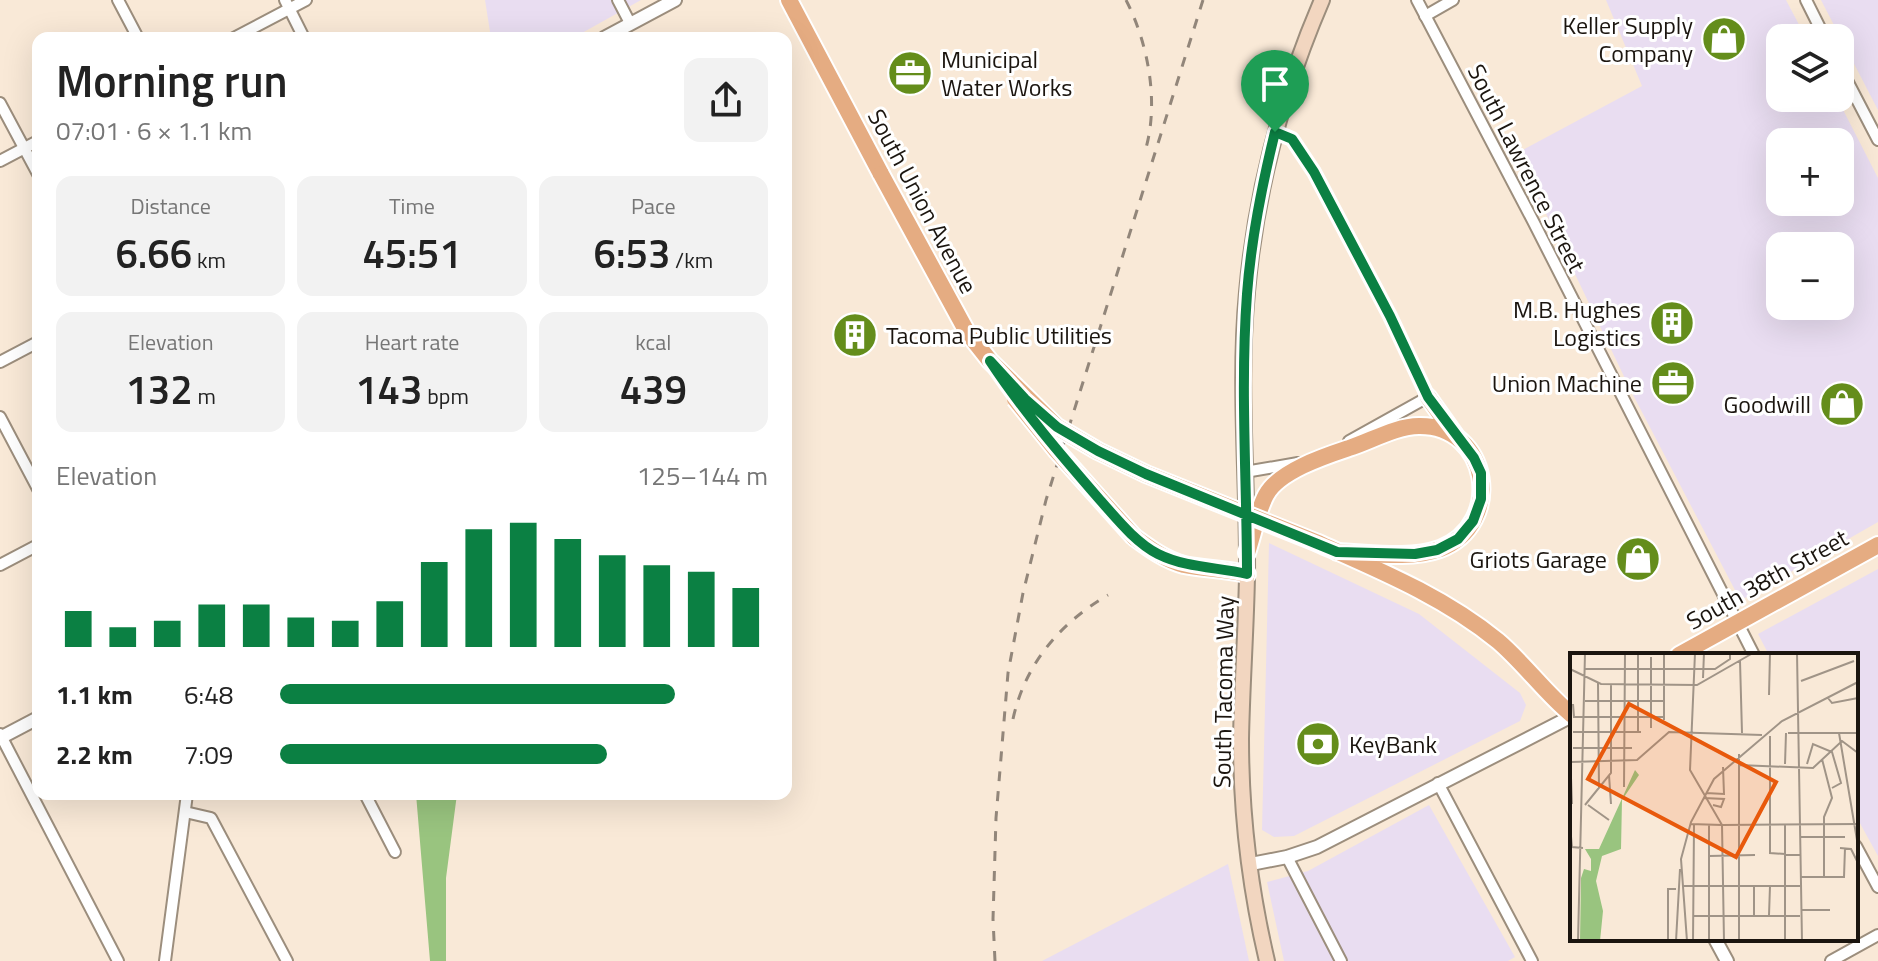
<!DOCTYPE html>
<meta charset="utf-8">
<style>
:root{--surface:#fff;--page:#f2f2f2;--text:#222;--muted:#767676;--accent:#0b8043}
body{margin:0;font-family:"Titillium Web",sans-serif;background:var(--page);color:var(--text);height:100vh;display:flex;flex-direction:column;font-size:30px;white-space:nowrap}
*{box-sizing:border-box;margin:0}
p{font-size:26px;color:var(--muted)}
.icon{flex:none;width:44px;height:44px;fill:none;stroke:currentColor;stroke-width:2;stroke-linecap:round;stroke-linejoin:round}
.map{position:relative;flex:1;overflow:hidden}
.panel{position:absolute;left:32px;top:32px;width:760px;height:768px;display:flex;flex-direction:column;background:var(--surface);border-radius:16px;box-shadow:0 8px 32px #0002}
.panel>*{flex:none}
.tools{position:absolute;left:1766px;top:24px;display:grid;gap:16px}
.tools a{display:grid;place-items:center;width:88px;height:88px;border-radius:16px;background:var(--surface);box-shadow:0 8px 32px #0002;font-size:40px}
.pin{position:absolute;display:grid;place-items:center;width:68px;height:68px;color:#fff;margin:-82px -34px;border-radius:50% 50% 50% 0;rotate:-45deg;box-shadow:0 0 8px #0007}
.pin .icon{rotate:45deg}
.round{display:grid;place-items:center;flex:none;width:84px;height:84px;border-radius:16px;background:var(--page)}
.headline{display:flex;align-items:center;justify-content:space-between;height:136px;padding:0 24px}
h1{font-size:44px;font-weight:600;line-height:60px}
.metrics{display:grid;grid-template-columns:repeat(3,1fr);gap:12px;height:136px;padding:8px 24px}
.metrics div{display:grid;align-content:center;border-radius:16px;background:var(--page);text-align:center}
.metrics b{font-size:40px;font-weight:600}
.metrics small{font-size:22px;font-weight:400}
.metrics p{font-size:22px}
.chart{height:224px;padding:16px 24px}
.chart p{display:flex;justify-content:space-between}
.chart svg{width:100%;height:144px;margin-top:8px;stroke:var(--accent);stroke-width:6}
ul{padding:0 24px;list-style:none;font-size:26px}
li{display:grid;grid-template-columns:128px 96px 1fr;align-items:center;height:60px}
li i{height:20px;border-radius:10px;background:var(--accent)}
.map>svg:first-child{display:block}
.commercial{fill:#e9ddf1;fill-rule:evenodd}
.forest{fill:#99c47f}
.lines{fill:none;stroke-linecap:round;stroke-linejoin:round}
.minor-casing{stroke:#9c8e7d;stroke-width:14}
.tertiary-casing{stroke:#9c8e7d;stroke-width:16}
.secondary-casing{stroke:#9c8e7d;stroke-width:18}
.primary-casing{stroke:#fff;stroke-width:20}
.minor{stroke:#fff;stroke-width:10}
.tertiary{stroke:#fff;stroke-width:12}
.secondary{stroke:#f2d6c0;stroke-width:14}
.primary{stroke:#e5ac82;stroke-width:16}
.rail{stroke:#92867a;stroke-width:3;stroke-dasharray:10 10;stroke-linecap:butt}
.primary-bridge-casing{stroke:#fff;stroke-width:20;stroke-linecap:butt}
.primary-bridge{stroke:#e5ac82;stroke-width:16}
.route-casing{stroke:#fff;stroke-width:16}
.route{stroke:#0b8043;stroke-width:10}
.labels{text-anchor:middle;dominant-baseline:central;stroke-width:6;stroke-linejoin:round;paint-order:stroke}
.poi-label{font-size:24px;fill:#1b150f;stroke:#fff;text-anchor:end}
.street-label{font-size:24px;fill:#1b150f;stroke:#fff}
.inset-road{fill:none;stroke:#a09487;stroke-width:2}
.view{fill:#e8590c;fill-opacity:0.15;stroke:#e8590c;stroke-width:4}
.inset-edge{fill:none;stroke:#1b150f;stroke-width:4}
</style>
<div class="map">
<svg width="1878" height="961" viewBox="0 0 1878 961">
<rect width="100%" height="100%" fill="#f9e9d7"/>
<!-- commercial -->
<g class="commercial">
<path d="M485 0H641L573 38H491Z"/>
<path d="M1606 0H1786L1806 38H1780V98H1837L1878 178V522L1745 598 1736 592 1631 391 1517 153 1642 86ZM1840 142V202H1780V142ZM1780 246H1840V306H1780Z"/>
<path d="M1821 0H1878V110Z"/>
<path d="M1269 543 1419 614 1520 693 1526 705 1520 721 1294 836 1274 837 1262 830Z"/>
<path d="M1878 569V856L1856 816V655H1769L1758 634Z"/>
<path d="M1429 805 1515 957 1508 961H1284L1267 882 1308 871Z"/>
<path d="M1228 864 1249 961H1042Z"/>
</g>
<!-- forest -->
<path class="forest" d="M416 794H457L446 878V961H430Z"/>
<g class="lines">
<!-- minor casing -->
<g class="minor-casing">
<g id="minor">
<path d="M118 0 138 38"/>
<path d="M285 0 304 38"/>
<path d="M618 0 630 23"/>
<path d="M1417 0 1533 221 1754 655"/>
<path d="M1806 0 1825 38"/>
<path d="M1425 16 1453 0"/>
<path d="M234 38 306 0"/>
<path d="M1840 67 1878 140"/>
<path d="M0 103 38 174"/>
<path d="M1275 132 1292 139 1314 172 1390 316 1428 397 1349 441"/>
<path d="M0 161 38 141"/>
<path d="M0 362 38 342"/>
<path d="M0 417 38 489"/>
<path d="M1245 472 1298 463"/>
<path d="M0 565 38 545"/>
<path d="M0 734 118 961"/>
<path d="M1438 783 1532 961"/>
<path d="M365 794 395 852"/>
<path d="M185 812 211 818 287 961"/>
<path d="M1856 846 1878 887"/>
<path d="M1287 857 1341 961"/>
<path d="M165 961 187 794"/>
<path d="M1831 961 1878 935"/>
</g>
</g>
<!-- tertiary casing -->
<g class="tertiary-casing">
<g id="tertiary">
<path d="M604 38 675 0"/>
<path d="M0 738 38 718"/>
<path d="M1251 864 1287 857 1317 847 1572 716"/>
<path d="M1715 939 1727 961"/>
</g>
</g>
<!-- secondary casing -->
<g class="secondary-casing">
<path id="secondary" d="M1267 961C1250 889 1241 813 1241 739 1242 685 1246 630 1247 576 1248 481 1238 386 1247 292 1256 191 1282 93 1322 0"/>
</g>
<!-- primary casing -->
<g class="primary-casing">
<g id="primary">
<path d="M789 0 881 174"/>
<path d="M1428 397 1455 435"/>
<path d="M1134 537C1149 548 1165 560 1184 565 1204 569 1225 569 1247 574"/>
<path d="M1318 543C1381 571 1444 597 1498 641 1524 663 1546 694 1572 715"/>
<path d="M1247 553C1253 535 1257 512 1266 495 1279 471 1325 456 1349 448 1371 441 1396 426 1419 426 1490 425 1505 524 1440 549 1409 560 1369 553 1337 552"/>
<path d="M1679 655 1878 545"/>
</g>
</g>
<!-- minor -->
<use href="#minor" class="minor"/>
<!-- tertiary -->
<use href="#tertiary" class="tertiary"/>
<!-- secondary -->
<use href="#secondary" class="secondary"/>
<!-- primary -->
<use href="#primary" class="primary"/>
<!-- rail -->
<g class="rail">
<path d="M1126 0C1148 43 1159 101 1146 148"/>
<path d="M1013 719C1025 664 1060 623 1108 595"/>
<path d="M995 961 993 919 996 818 1008 673 1023 593 1046 500 1203 0"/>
</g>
<!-- primary-bridge casing -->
<g class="primary-bridge-casing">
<g id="primary-bridge">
<path d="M881 174 967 332 990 361 1057 427 1098 451 1146 474 1318 543"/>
<path d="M1015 399 1056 450 1134 537"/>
</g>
</g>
<!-- primary-bridge -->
<use href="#primary-bridge" class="primary-bridge"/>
</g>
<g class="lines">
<!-- route casing -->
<g class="route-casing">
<path id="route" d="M1275 132C1262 185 1251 240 1247 294 1240 388 1247 481 1247 574 1217 567 1186 568 1158 554 1135 542 1117 519 1100 500 1061 455 1023 411 990 361L1025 399 1057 427 1098 451 1146 474 1337 552 1415 554 1437 550 1458 539 1473 521 1481 499V473L1474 458 1428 397 1390 316 1314 172 1292 139 1275 132"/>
</g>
<!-- route -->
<use href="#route" class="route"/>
</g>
<!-- icons -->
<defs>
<g id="shop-disc" transform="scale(2.3)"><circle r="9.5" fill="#648d1b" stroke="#fff"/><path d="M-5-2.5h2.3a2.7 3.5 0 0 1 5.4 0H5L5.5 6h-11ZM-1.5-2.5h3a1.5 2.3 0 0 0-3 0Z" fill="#fff"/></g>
<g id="office-disc" transform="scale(2.3)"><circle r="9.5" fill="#648d1b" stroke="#fff"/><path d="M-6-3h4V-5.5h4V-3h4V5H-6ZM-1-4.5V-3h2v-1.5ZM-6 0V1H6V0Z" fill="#fff"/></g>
<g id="building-disc" transform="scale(2.3)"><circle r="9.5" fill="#648d1b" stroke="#fff"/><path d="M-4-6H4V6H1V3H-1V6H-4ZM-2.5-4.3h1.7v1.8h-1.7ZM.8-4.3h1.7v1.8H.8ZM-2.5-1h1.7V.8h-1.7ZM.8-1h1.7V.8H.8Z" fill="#fff"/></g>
<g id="bank-disc" transform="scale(2.3)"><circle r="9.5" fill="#648d1b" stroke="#fff"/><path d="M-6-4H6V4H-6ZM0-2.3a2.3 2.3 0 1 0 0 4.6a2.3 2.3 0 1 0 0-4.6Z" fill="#fff"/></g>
</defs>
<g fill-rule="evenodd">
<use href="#shop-disc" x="1724" y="39"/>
<use href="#office-disc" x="910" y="73"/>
<use href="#building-disc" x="1672" y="323"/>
<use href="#building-disc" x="855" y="335"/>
<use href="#office-disc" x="1673" y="383"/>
<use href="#shop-disc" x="1842" y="404"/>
<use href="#shop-disc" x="1638" y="559"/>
<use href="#bank-disc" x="1318" y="744"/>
</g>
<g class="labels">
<!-- poi labels -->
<g class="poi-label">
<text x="1693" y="25">Keller Supply<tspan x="1693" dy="28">Company</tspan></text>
<text x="941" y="59" text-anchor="start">Municipal<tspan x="941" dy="28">Water Works</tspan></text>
<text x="1641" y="309">M.B. Hughes<tspan x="1641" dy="28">Logistics</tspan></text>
<text x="886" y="335" text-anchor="start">Tacoma Public Utilities</text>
<text x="1642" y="383">Union Machine</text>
<text x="1811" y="404">Goodwill</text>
<text x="1607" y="559">Griots Garage</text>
<text x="1349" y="744" text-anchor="start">KeyBank</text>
</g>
<!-- street labels -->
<g class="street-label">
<text transform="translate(1527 168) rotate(63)">South Lawrence Street</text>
<text transform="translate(923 201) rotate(62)">South Union Avenue</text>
<text transform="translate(1767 579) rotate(-29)">South 38th Street</text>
<text transform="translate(1223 692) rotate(-89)">South Tacoma Way</text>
</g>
</g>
<!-- overview -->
<g transform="translate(1570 653)">
<rect width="288" height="288" fill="#f9e9d7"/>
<path d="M65 117 69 122 52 147 51 196 32 203 26 228 33 258 30 288H10L11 225 14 216 21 218V206L15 196H29Z" fill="#99c47f"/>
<path class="inset-road" d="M125 0 120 117 152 172 288 171M227 0 232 288M170 8 172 80M0 16 31 31 127 32 183 0M15 16H145L160 6V0M133 25 134 0M231 28 284 8M28 30 29 136M199 42 200 0M258 45 262 50 288 45M15 48H94M3 51 4 64H94M94 67V0M81 75V4M3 79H71M68 79V0M218 80H288M269 80 288 193M200 83V200L230 202M3 95H62M0 98 2 151M169 101V288M252 106 262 145 254 164V224M1 109 67 107 99 79 192 82M215 111 216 80M237 111 243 91 262 99 271 130 262 135M169 112 243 115 272 88 288 100M39 122 41 151M54 134 55 0M136 140 154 141 153 114M134 145 154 146 151 154 143 152M15 152 41 120V31M18 152 39 167M120 171 152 172 154 288M139 172V288M0 173 2 194 13 195M230 184H275M270 195 281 196 288 210M139 203 185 202M230 224H274L275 195M112 233H230M184 233V262M231 257H260M199 262 200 233M123 263H230M8 288 15 0M98 288V236H106M106 288 110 216M117 288 111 206 121 169 144 126 212 68 288 29M123 288 124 172M215 288V172"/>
<path class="view" d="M59 51 206 129 166 204 18 126Z"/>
<rect width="288" height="288" class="inset-edge"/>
</g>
</svg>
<div class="tools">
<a><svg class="icon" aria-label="layers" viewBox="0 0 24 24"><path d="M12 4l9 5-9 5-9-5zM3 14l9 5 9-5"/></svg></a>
<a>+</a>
<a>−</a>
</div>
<div class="pin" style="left:1275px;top:132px;background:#1e9e55"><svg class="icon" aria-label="arrive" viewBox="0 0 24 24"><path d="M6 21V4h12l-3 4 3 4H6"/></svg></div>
<section class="panel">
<div class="headline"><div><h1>Morning run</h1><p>07:01 · 6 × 1.1 km</p></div><a class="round"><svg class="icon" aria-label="share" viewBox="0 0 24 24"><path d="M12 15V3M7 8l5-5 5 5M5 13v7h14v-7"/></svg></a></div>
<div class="metrics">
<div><p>Distance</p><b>6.66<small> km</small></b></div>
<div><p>Time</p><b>45:51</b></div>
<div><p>Pace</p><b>6:53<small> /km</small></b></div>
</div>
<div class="metrics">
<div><p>Elevation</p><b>132<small> m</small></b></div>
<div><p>Heart rate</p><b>143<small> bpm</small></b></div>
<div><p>kcal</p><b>439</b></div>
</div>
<div class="chart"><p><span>Elevation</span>125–144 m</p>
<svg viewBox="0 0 160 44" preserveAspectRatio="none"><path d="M5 44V33M15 44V38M25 44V36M35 44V31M45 44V31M55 44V35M65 44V36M75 44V30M85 44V18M95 44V8M105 44V6M115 44V11M125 44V16M135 44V19M145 44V21M155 44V26"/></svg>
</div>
<ul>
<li><b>1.1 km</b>6:48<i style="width:81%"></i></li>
<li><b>2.2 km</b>7:09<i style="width:67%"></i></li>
</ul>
</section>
</div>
